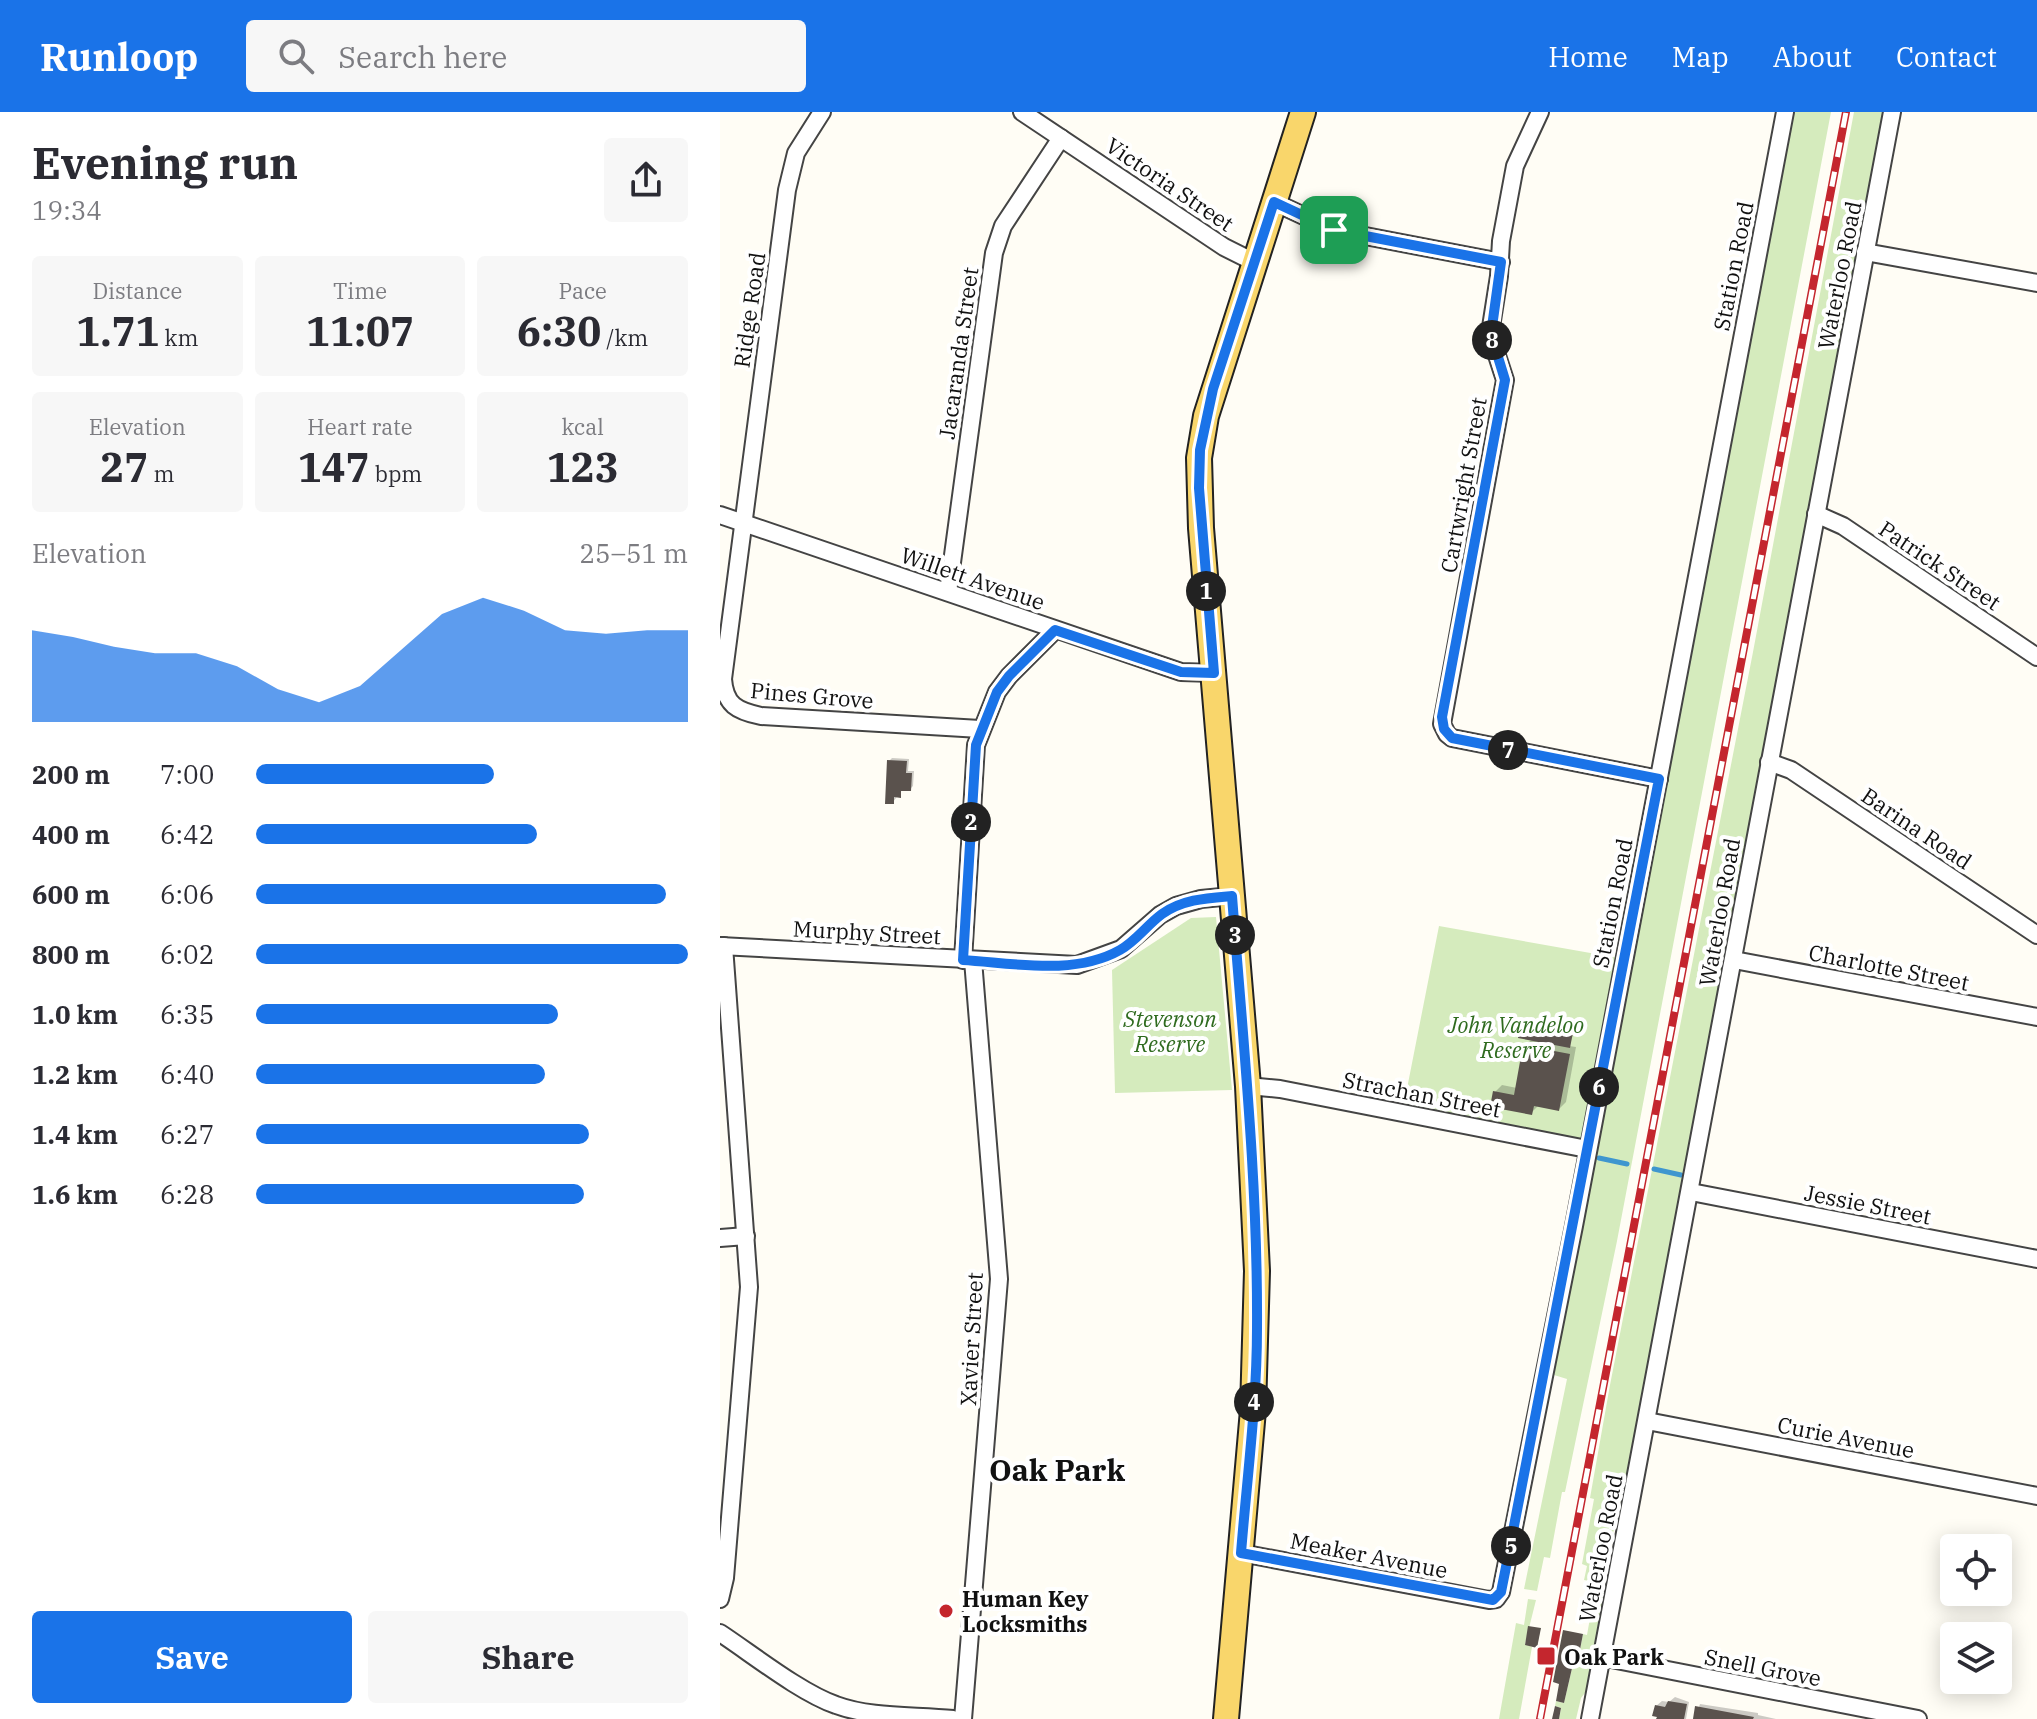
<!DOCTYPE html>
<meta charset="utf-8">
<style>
:root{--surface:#fff;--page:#f7f7f7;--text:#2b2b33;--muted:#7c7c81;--accent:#1a73e8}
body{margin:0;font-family:"IBM Plex Serif",serif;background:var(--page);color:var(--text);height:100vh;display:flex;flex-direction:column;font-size:30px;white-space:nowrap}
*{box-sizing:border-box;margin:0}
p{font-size:26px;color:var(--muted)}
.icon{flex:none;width:44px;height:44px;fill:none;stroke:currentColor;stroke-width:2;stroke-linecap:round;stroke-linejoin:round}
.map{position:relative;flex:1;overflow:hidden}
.panel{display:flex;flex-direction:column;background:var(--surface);width:720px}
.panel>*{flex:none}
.tools{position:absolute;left:1220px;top:1422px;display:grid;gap:16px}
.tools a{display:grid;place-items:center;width:72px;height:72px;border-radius:8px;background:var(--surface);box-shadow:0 4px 20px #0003;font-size:40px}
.pin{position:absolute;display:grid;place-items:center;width:68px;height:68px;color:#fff;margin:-34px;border-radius:16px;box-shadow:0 4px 12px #0006}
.km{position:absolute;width:40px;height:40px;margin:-20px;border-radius:50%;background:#222;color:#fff;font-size:22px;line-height:40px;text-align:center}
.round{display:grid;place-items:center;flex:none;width:84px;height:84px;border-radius:8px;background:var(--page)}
.overview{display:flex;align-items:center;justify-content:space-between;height:136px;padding:0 32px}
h1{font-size:44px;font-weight:700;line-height:60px}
.metrics{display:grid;grid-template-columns:repeat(3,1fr);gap:12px;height:136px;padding:8px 32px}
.metrics div{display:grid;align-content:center;border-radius:8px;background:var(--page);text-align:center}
.metrics b{font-size:40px;font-weight:700}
.metrics small{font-size:22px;font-weight:400}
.metrics p{font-size:22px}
.chart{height:224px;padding:16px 32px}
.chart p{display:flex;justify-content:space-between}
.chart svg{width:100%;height:144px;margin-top:8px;fill:var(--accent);opacity:.7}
.action{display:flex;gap:16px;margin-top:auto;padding:16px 32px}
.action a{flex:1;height:92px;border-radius:8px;background:var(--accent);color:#fff;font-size:32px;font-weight:700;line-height:92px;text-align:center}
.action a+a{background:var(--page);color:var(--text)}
ul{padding:0 32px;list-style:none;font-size:26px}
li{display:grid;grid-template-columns:128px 96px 1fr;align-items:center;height:60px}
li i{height:20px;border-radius:10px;background:var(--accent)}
header{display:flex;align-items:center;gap:48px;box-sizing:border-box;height:112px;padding:0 40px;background:var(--accent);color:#fff}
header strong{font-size:38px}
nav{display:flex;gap:44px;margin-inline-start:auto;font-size:28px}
.search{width:560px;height:72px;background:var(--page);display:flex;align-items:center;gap:20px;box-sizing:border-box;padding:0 28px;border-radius:8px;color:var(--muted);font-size:30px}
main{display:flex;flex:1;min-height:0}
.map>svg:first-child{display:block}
.green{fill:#d5ebbd}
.shadow{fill:#0003}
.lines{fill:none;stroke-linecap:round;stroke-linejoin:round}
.stream{stroke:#3f96cf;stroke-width:5}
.building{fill:#5a524d}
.street-casing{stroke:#444;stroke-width:20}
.primary-casing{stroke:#222;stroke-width:28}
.street{stroke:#fff;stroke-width:16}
.primary{stroke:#f9d66b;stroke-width:24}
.rail-casing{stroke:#c4262e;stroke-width:8}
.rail{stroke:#fff;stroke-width:5;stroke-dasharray:15;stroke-linecap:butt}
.route-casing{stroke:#fff;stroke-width:16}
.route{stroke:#1a73e8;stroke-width:10}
.poi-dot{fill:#c4262e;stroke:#fff;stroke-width:3}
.labels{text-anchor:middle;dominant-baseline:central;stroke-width:8;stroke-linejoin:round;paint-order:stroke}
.street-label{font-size:22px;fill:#111;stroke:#fff}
.park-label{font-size:22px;font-style:italic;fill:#2f6b1f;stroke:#fff}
.poi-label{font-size:22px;font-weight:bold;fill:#111;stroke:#fff;text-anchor:start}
.district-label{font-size:30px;font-weight:bold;fill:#111;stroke:#fff}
</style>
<header>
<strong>Runloop</strong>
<div class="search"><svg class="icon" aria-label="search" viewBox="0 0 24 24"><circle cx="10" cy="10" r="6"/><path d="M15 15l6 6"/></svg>Search here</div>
<nav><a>Home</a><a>Map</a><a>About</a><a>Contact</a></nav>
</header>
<main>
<section class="panel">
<div class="overview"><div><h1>Evening run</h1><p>19:34</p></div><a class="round"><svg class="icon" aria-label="share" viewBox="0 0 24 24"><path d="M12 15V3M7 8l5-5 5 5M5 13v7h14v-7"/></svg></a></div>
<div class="metrics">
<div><p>Distance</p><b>1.71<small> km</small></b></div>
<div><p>Time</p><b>11:07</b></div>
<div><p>Pace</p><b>6:30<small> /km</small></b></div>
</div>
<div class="metrics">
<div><p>Elevation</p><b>27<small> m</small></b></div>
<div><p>Heart rate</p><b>147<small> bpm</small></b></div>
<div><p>kcal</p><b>123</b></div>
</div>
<div class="chart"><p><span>Elevation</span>25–51 m</p>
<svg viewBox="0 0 160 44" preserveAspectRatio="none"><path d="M0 44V16L10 18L20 21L30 23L40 23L50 27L60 34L70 38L80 33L90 22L100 11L110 6L120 10L130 16L140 17L150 16L160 16V44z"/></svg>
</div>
<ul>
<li><b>200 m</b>7:00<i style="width:55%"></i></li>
<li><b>400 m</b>6:42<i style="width:65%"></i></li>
<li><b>600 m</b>6:06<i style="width:95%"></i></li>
<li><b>800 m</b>6:02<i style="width:100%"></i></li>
<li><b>1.0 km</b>6:35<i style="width:70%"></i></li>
<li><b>1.2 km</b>6:40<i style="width:67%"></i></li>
<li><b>1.4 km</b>6:27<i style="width:77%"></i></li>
<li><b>1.6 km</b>6:28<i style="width:76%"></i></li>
</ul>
<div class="action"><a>Save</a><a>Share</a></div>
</section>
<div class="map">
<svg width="1317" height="1607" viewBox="0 0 1317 1607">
<rect width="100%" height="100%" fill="#fffdf5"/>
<!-- green -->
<g class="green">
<path d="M1073 0H1111L897 1129 845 1380H842L830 1446 824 1445 817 1479 804 1477 847 1267 834 1263 876 1035 682 1002 719 814 910 848Z"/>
<path d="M1134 0H1164L918 1317 881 1471 864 1468 867 1454 862 1452 874 1387 870 1386 890 1273 1033 540Z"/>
<path d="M496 805 512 978 395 981 392 858 471 806Z"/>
<path d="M875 1478 886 1479 868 1577 861 1586 856 1607H839L841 1596 835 1594 836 1589 844 1591 853 1552 857 1553 863 1522 867 1523Z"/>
<path d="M808 1487 816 1488 805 1532 812 1535 799 1607H779L796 1511 804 1513Z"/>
</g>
<!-- shadow -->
<g class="shadow">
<path d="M172 646 189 647 188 659H194L193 674 190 677H183L173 690 169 649Z"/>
<path d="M805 909 855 918 849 934 856 935 846 990 839 997 819 993 811 1001 775 980 782 973 797 976 805 934 812 927 802 912Z"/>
<path d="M955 1585 969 1590 966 1607H938L936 1594 942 1589 949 1590Z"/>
<path d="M980 1592 1038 1601V1603L1056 1607H975Z"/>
</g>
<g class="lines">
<!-- stream -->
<g class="stream">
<path d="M879 1046 907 1052"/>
<path d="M934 1057 961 1063"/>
</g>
</g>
<!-- building -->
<g class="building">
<path d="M167 648 187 649 186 661H192L191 679H181V686L174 685V692H165Z"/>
<path d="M800 911 853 920 850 936 798 926Z"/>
<path d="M803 933 850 942 839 999 814 994 812 1003 770 995 773 979 794 983Z"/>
<path d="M808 1514 821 1516 817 1536 805 1533Z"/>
<path d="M843 1518 863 1522 857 1553 853 1552 844 1591 836 1589 839 1572 833 1570Z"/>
<path d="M948 1589 967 1592 964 1607H936L937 1605 932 1604 935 1593 945 1595Z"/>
<path d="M835 1594 841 1596 839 1607H832Z"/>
<path d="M975 1594 1034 1605 1033 1607H973Z"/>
</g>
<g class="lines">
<!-- street casing -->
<g class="street-casing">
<g id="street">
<path d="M102 0 76 41 67 78 3 567C5 593 17 599 41 604L260 617"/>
<path d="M302 0 504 135 534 150"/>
<path d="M820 0 795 54 781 129 779 164 771 215 772 228 785 268 722 612 727 622 732 626 939 667"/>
<path d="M554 90 614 118 781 150"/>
<path d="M1145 140 1317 171"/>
<path d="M1096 402 1123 414 1317 545"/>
<path d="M0 403 461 560 494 561"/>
<path d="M228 480 274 141 283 114 341 26"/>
<path d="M1049 650 1071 658 1317 823"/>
<path d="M0 834 357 853 401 837 440 803 456 794 481 787 512 784"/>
<path d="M243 848 256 633 277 580 289 564 335 518"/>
<path d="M1014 848 1317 905"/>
<path d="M528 974 560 977 867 1037"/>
<path d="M971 1080 1317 1147"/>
<path d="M0 1126 26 1124"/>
<path d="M927 1309 1317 1384"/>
<path d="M521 1441 769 1488 776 1487 781 1480 854 1114 1065 0"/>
<path d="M0 1487 5 1466 29 1175 4 834"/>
<path d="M0 1521C32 1542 81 1581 116 1593 151 1606 195 1603 233 1607"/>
<path d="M881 1545 1198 1607"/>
<path d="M243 1607 279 1167 253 848"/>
<path d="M870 1607 1172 0"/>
</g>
</g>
<!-- primary casing -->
<g class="primary-casing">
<path id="primary" d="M506 1607 533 1298 537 1159 528 974 481 416 479 346 486 304 583 0"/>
</g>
<!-- street -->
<use href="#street" class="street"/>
<!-- primary -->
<use href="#primary" class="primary"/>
<!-- rail casing -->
<g class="rail-casing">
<path id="rail" d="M820 1607 1126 0"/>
</g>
<!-- rail -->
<use href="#rail" class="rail"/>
</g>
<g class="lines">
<!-- route casing -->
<g class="route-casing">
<path id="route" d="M554 90 614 118 781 150 771 222 785 268 722 605 724 617 732 626 939 667 786 1455 781 1480 773 1488 521 1441C527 1366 537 1291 537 1216 538 1072 523 928 512 784 488 786 463 787 442 802 427 813 416 829 400 838 354 864 293 851 243 848L256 633 277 580 289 564 335 518 461 560 494 561 479 376 480 338 493 277Z"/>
</g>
<!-- route -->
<use href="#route" class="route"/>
</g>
<!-- markers -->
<g class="poi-dot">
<circle cx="226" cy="1499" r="8"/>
<rect x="816" y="1534" width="20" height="20" rx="4"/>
</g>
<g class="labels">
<!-- street labels -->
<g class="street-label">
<text transform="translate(450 72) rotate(34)">Victoria Street</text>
<text transform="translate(1013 154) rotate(-79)">Station Road</text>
<text transform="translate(1119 163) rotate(-79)">Waterloo Road</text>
<text transform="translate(29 198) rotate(-82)">Ridge Road</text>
<text transform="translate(238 241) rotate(-82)">Jacaranda Street</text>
<text transform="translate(743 373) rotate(-80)">Cartwright Street</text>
<text transform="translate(1220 453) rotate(34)">Patrick Street</text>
<text transform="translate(253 466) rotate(19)">Willett Avenue</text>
<text transform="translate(92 583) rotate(5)">Pines Grove</text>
<text transform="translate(1197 716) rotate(34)">Barina Road</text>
<text transform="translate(892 791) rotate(-79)">Station Road</text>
<text transform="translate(999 800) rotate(-80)">Waterloo Road</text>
<text transform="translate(147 820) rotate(3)">Murphy Street</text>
<text transform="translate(1169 855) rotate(11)">Charlotte Street</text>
<text transform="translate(702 982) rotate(11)">Strachan Street</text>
<text transform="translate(1148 1092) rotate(11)">Jessie Street</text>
<text transform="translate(251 1227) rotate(-87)">Xavier Street</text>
<text transform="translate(1126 1325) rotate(11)">Curie Avenue</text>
<text transform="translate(880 1436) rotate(-79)">Waterloo Road</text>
<text transform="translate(649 1443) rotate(11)">Meaker Avenue</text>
<text transform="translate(1043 1555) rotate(11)">Snell Grove</text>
</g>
<!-- park labels -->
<g class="park-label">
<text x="450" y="906">Stevenson<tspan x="450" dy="25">Reserve</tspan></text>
<text x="796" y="912">John Vandeloo<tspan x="796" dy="25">Reserve</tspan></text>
</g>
<!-- poi labels -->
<g class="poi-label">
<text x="242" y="1486">Human Key<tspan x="242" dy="25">Locksmiths</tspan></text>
<text x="844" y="1544">Oak Park</text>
</g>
<!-- district labels -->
<g class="district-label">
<text x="337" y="1357">Oak Park</text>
</g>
</g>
</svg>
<div class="tools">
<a><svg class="icon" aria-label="locate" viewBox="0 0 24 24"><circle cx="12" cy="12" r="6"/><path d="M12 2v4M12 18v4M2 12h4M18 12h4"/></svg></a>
<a><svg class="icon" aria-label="layers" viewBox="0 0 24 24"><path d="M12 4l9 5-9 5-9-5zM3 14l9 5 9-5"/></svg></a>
</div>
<div class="pin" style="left:614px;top:118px;background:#1e9e55"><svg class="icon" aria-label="arrive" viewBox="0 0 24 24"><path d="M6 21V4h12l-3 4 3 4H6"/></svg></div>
<b class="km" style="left:486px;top:479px">1</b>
<b class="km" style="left:251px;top:710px">2</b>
<b class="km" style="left:515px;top:823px">3</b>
<b class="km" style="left:534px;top:1290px">4</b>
<b class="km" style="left:791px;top:1434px">5</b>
<b class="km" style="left:879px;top:975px">6</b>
<b class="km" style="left:788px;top:638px">7</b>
<b class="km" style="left:772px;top:228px">8</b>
</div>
</main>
